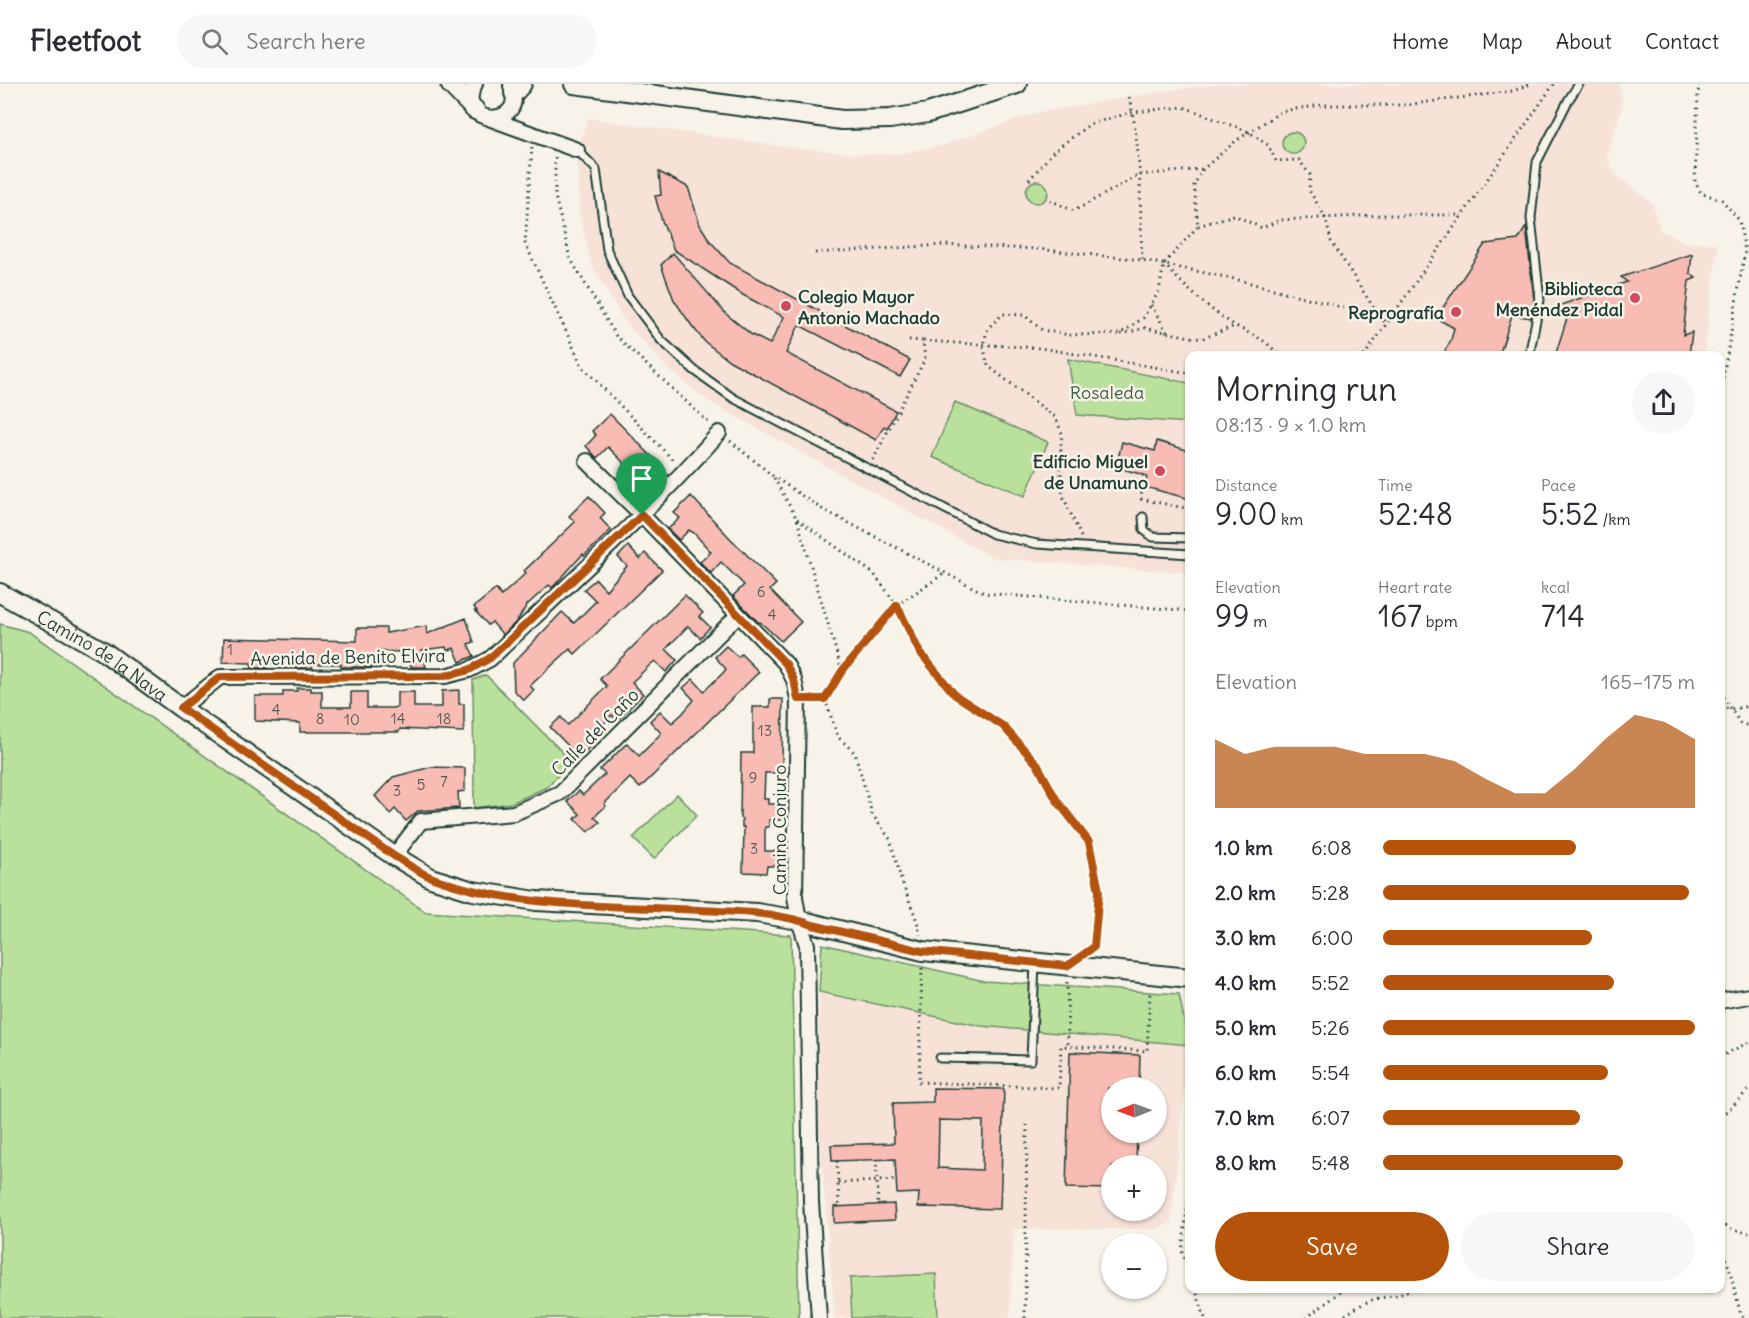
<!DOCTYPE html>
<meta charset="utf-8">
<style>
:root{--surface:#fff;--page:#f7f7f7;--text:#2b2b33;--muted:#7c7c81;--line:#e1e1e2;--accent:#b45309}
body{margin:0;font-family:Delius,sans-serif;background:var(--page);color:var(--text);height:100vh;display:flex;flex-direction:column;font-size:22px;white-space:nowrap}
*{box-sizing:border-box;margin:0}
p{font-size:20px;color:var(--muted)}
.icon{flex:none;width:33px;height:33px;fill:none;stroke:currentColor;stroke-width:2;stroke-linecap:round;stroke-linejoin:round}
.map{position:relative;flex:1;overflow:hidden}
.panel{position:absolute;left:1185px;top:267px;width:540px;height:942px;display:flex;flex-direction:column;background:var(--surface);border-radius:12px;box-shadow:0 2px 4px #0004}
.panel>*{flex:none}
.needle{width:39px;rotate:269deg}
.tools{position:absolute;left:1101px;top:993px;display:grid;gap:12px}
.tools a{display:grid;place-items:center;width:66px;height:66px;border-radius:50%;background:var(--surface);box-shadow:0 2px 4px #0004;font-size:30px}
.pin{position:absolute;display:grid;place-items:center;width:51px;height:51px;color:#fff;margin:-62px -26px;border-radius:50% 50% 50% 0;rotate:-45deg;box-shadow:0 0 6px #0007}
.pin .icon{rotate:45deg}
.round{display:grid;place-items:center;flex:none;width:63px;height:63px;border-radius:32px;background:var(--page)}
.headline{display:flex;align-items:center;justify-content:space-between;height:102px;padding:0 30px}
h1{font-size:33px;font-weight:600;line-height:45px}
.figures{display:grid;grid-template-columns:repeat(3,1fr);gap:9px;height:102px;padding:6px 30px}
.figures div{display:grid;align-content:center}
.figures b{font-size:30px;font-weight:600}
.figures small{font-size:16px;font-weight:400}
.figures p{font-size:16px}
.chart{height:168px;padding:12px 30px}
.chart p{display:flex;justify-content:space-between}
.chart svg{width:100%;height:108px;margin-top:6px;fill:var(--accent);opacity:.7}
.cta{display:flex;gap:12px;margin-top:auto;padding:12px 30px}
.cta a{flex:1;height:69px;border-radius:36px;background:var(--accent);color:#fff;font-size:24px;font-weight:600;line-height:69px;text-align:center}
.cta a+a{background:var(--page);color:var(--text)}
ul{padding:0 30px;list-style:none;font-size:20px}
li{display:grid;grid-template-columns:96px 72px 1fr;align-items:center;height:45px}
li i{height:15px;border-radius:8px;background:var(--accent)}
header{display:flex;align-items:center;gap:36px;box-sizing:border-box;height:84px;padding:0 30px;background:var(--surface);border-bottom:2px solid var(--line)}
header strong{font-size:28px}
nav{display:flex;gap:33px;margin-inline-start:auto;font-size:21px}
.search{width:420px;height:54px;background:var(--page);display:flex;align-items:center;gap:15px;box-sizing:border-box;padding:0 21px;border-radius:33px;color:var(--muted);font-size:22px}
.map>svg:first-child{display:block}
.built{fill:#f7e2d8;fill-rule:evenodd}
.green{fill:#bae19c;stroke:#6c8f68;stroke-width:1.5}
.building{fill:#f8bcb4;stroke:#1f3d34;stroke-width:1.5;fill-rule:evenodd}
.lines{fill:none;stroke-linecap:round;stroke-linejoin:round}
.lane-casing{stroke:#1f3d34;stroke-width:11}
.street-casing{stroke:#1f3d34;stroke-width:18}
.secondary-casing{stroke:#1f3d34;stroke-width:22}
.path{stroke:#1f3d34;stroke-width:3;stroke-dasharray:1.5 4.5;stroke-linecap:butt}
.lane{stroke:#f7f3e8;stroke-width:7}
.street{stroke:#f7f3e8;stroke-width:14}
.secondary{stroke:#f7f3e8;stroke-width:18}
.route-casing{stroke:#fff;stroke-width:12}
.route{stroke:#b45309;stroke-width:8}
.poi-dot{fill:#d1495b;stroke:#f7f3e8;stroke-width:2}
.labels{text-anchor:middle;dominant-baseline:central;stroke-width:5;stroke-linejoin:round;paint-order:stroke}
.number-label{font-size:15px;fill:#555d54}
.poi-label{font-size:18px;font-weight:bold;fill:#1f3d34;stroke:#f7f3e8;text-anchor:end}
.park-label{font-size:18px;fill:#3e5e49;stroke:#f7f3e8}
.street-label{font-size:18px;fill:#1f3d34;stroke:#f7f3e8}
</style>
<header>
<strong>Fleetfoot</strong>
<div class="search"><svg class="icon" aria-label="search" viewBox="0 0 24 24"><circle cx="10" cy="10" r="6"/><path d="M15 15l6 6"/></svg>Search here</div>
<nav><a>Home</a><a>Map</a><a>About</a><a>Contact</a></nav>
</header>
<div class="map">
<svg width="1749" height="1234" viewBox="0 0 1749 1234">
<rect width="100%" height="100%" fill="#f7f3e8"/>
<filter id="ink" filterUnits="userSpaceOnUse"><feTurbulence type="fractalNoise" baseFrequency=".0167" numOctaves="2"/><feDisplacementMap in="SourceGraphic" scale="12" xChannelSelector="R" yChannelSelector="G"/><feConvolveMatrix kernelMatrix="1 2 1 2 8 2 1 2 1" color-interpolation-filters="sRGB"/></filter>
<g filter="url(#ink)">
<!-- built -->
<g class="built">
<path d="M1223 0H1618L1621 5 1622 23 1606 73 1615 90 1652 119 1660 146 1685 158 1718 160 1704 271 1190 272 1189 489 993 474 708 317 668 285 625 238 592 182 579 129 577 66 588 34 787 63 855 70H897L943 61 1039 28 1184 4Z"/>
<path d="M819 908 981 942 1189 961 1171 1139 1155 1145H1014L1010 1234H835L819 1045ZM1112 1004H1156V1048H1112ZM1112 1082H1156V1126H1112Z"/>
</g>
<!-- green -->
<g class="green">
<circle cx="1293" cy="59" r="11"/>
<circle cx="1037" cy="108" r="11"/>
<path d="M1068 275 1189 299V339L1077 331Z"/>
<path d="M955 318 1048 358 1025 412 932 373Z"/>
<path d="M0 540 29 548 426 828 791 851 799 1234H0Z"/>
<path d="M486 591 572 678 545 704 511 719 474 724 473 596Z"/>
<path d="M677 710 697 731 654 775 633 754Z"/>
<path d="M822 860 984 897 1179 910 1189 961 981 942 819 908Z"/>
<path d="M936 1190 938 1234H852L850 1194Z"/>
</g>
<!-- building -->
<g class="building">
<path d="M659 88 688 103 700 141 710 157 730 179 910 276 900 293 799 241 786 269 896 327 887 344 884 342 876 356 730 277 705 258 692 242 674 216 661 181 673 169 726 230 752 251 770 260 784 233 743 211 674 166 662 137 655 112 661 111Z"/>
<path d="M1526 143 1534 216 1531 234 1512 231 1499 272H1442L1451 256 1454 244 1436 234 1485 160 1518 156Z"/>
<path d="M1692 170 1690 189 1696 194 1689 197 1683 251 1692 248 1689 272H1555L1567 234 1555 223 1627 198 1621 193Z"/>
<path d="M610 330 662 383 643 401 639 398 630 407 618 395 629 385 625 380 608 363 597 374 586 362 596 351 592 347Z"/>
<path d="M1157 357 1190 367V415L1145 403 1147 392 1116 383 1122 358 1155 367Z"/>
<path d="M589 412 605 429 600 434 611 446 584 472 583 470 552 504 549 501 527 521 517 537 503 551 492 538 488 541 475 527H477L474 523 496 505 501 512 526 489 524 487 575 438 569 432Z"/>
<path d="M691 412 729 453 776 500 770 506 801 538 781 557 760 538 759 539 733 512 744 501 721 478 711 489 700 478 711 468 694 449 689 446 679 456 668 445 680 434 674 429Z"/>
<path d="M628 462 640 475 645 469 662 486 575 570 570 565 547 586 530 602 534 606 524 616 514 607 513 579 562 528 574 539 596 517 584 505 596 495 606 506 627 482 618 473Z"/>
<path d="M685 511 703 529 699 532 710 543 700 554 688 542 666 565 677 576 666 588 655 577 651 580 632 598 643 610 617 637 612 631 591 653 595 657 585 668 583 666 577 671 550 643 561 633 568 641 607 602 600 595Z"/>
<path d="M466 534 474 558 468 560 474 572 460 578 454 564 447 567 446 563 422 566 426 583H411L409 569 402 571 401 568 379 567V583H341V580H312V584H296V580L268 579 267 584H252L251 579 223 578 224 554 357 557V544H386V549L426 542 427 550Z"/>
<path d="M726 562 738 573 741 570 759 588 640 704 630 694 604 720 606 722 594 733 600 738 588 748 575 735 580 730 567 717 579 707 583 711 605 690 600 686 627 659 639 672 652 659 661 649 650 637 660 627 672 639 682 630 694 616 683 604 693 595 704 607 723 589 726 585 715 573Z"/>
<path d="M297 604H311V607H322V623H351V608H367V624H392L397 623V608H414V623H442V607L459 606V620H464V648L400 645 399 648H300V639L255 637V612H283V607H297Z"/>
<path d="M770 615H783L782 682V689H765L764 715H768V720H781V736H769V743H765V767H781V782H767L766 789 743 788 744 743H742V735L740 734 741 669H753V623H770Z"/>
<path d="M431 683 465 684V707L458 708 459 724 418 727 406 737 395 725 390 730 375 712 393 693Z"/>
<path d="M1070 968 1140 971 1139 1004H1108L1106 1034H1112V1048H1137L1136 1082H1112V1105L1066 1104Z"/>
<path d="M933 1004 1004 1005 1000 1125 918 1123 919 1109 897 1110 895 1075 832 1077 831 1061 894 1059 893 1019 933 1018ZM939 1036 983 1037 982 1086 938 1084Z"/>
<path d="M894 1120 895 1136 834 1139V1123Z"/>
</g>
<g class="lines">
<!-- lane casing -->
<g class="lane-casing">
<g id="lane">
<path d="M577 66 596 85 607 166 628 212 661 256 694 286 733 314 993 450 1037 460 1190 470"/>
<path d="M1529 272 1540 216 1531 134 1537 78 1569 15 1579 0"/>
<path d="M1143 433 1144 446 1153 453 1190 454"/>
<path d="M940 974 1031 976 1035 879"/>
</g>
</g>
<!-- street casing -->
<g class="street-casing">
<g id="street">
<path d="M475 0C452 43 529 46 511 2"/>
<path d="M491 35 577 66"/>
<path d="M587 377 642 431 786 580 794 596 798 615 795 813 799 836 807 861 811 1118 819 1234"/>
<path d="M181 624 220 593 445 592 469 586 490 575C568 501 648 429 719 349"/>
<path d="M394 772 421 737 514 729 560 709 738 531"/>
<path d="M1720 917 1749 912"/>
</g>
</g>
<!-- secondary casing -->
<g class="secondary-casing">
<g id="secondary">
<path d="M450 0 475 26"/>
<path d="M574 0 842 36 890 35 928 29 1017 0"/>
<path d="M514 9 522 0"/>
<path id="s1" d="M0 509 103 567 181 624 394 772 431 794 473 807 536 817 757 829 799 836 923 867 1190 894"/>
</g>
</g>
<!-- path -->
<g class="path">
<path d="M1700 0 1698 8 1695 98 1701 109 1722 116 1739 136 1745 167 1720 311"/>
<path d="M1129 13C1142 66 1140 122 1142 176"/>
<path d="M532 63 525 159 582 282 675 378"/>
<path d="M555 73V112L570 174 616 252 709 339"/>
<path d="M1029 96 1054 67 1090 40 1133 28 1184 23 1249 48 1268 61 1276 77 1299 76 1310 91 1309 106 1325 133 1331 157 1375 226 1385 237"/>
<path d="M1050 116 1074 127 1139 91 1203 85"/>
<path d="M1198 142 1234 131 1262 144 1280 136 1381 131H1462"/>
<path d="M815 169 944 161 1037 165 1142 176 1235 195 1334 221 1387 238"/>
<path d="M1164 180C1185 203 1209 226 1236 242 1255 253 1265 254 1279 272"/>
<path d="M1151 221 1167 248"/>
<path d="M1121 250 1145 244 1201 255 1235 242"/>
<path d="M909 256 923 257"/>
<path d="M1364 272 1554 0"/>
<path d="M730 357 773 392 820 424 984 509 1190 527"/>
<path d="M873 376 925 275 923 257 1040 264 1190 289"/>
<path d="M1143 391 1141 415 1190 425"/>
<path d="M774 394 797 435 842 587 825 615H812"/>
<path d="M797 435 874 490 897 521 919 567 955 611 1003 642 1037 679 1056 715 1089 758 1099 807 1094 863 1088 867"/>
<path d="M1081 453 1063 412 1060 380 1062 349 1055 333 988 282 983 261 988 244 1003 230 1024 231 1042 246 1069 251 1120 250 1143 234 1159 207 1164 180 1198 142 1194 101 1203 85 1237 56 1282 27 1322 21H1405L1513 7 1530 0"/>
<path d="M843 586 897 521 945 489"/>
<path d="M1720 608 1740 639 1749 642"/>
<path d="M825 615 838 653 855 669 872 730 890 755 901 795 917 837 920 851"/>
<path d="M1720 623 1733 625 1749 622"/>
<path d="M922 884 919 998 1059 1004 1061 962 1147 967 1150 907"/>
<path d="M1067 898 1068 962"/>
<path d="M1720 973 1749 958"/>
<path d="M1720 1031 1729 1026 1749 1005"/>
<path d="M876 1075 878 1121"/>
<path d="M837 1077 839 1122"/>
<path d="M838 1099 896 1096"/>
<path d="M1190 1102 1182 1167 1190 1190"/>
<path d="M1720 1139 1734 1146 1749 1149"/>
<path d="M1720 1165 1725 1169 1740 1227 1744 1234"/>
<path d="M1195 1204 1205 1234"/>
<path d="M1025 1234 1027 1041"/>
<path d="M1306 1234 1346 1204"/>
<path d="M1340 1234C1350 1229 1360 1220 1370 1217 1384 1211 1401 1214 1412 1204"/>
</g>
<!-- lane -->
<use href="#lane" class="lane"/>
<!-- street -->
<use href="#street" class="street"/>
<!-- secondary -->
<use href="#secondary" class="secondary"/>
</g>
</g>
<g class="lines" filter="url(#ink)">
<!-- route casing -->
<g class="route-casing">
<path id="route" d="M642 431 786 580 794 596 798 615H825L842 587 897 521 919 567 955 611 1003 642 1037 680 1056 715 1089 758 1099 807 1094 863 1067 882 922 867 813 841C777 828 738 828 700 826 612 821 517 825 433 794 420 789 406 779 394 772L181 624 220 593 445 592 469 586 490 574Z"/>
</g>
<!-- route -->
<use href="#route" class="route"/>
</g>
<!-- markers -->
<g class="poi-dot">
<circle cx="1635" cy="214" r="6"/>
<circle cx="786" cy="222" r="6"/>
<circle cx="1456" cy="228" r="6"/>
<circle cx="1160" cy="387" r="6"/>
</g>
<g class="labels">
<!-- number labels -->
<g class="number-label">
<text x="761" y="507">6</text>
<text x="772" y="530">4</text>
<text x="230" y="565">1</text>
<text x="276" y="625">4</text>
<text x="320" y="634">8</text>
<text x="398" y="634">14</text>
<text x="444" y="634">18</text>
<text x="352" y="635">10</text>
<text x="765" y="646">13</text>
<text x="753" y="693">9</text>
<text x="444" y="697">7</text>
<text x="421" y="700">5</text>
<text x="397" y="706">3</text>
<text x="754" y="764">3</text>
</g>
<!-- poi labels -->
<g class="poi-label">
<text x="1623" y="204">Biblioteca<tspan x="1623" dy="21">Menéndez Pidal</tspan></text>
<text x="798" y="212" text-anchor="start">Colegio Mayor<tspan x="798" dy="21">Antonio Machado</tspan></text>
<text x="1444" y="228">Reprografía</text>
<text x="1148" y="377">Edificio Miguel<tspan x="1148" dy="21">de Unamuno</tspan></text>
</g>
<!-- park labels -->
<g class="park-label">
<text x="1107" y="308">Rosaleda</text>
</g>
<!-- street labels -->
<g class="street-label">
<text stroke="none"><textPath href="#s1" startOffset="120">Camino de la Nava</textPath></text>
<text transform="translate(348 573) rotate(-1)">Avenida de Benito Elvira</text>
<text transform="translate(595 648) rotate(-45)">Calle del Caño</text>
<text transform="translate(779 746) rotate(-90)">Camino Conjuro</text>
</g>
</g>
</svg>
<div class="tools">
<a><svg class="needle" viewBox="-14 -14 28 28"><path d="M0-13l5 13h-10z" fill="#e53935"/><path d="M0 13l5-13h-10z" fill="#7c7c81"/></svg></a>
<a>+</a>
<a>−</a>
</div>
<div class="pin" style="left:642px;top:431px;background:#1e9e55"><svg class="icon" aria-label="arrive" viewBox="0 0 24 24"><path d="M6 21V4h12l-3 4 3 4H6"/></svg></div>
<section class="panel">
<div class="headline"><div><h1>Morning run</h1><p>08:13 · 9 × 1.0 km</p></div><a class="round"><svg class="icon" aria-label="share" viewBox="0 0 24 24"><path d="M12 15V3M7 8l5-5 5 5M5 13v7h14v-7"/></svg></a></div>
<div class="figures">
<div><p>Distance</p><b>9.00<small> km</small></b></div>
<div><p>Time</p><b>52:48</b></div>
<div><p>Pace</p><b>5:52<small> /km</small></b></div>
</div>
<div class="figures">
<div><p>Elevation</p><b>99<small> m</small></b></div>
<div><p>Heart rate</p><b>167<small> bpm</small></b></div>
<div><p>kcal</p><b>714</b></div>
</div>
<div class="chart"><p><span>Elevation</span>165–175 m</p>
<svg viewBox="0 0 160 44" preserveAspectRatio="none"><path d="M0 44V16L10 22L20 19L30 19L40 19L50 22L60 22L70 22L80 25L90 32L100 38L110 38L120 28L130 16L140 6L150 9L160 16V44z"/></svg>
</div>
<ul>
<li><b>1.0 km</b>6:08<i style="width:62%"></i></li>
<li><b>2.0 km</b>5:28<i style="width:98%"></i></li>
<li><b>3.0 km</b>6:00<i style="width:67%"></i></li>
<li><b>4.0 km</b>5:52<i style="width:74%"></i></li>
<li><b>5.0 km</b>5:26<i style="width:100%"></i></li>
<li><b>6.0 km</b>5:54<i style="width:72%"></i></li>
<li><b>7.0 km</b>6:07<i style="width:63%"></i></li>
<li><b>8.0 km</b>5:48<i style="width:77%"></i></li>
</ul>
<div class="cta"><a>Save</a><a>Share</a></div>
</section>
</div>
